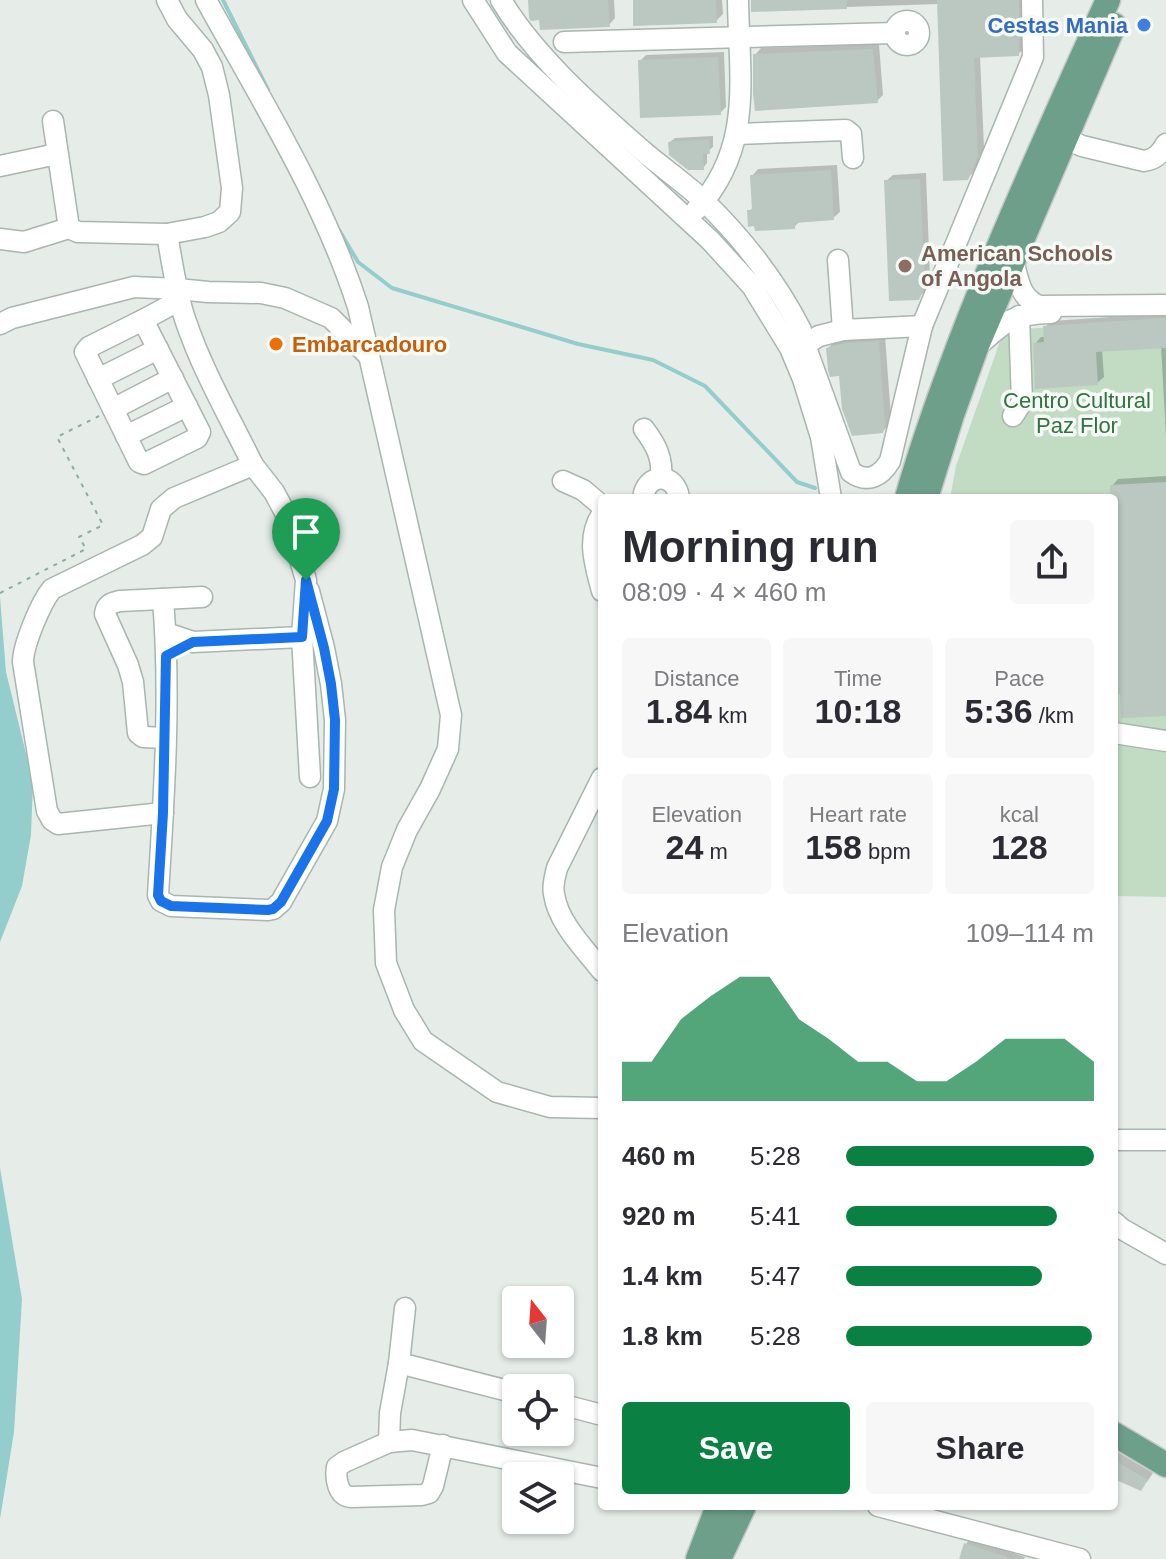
<!DOCTYPE html>
<meta charset="utf-8">
<style>
:root{--surface:#fff;--page:#f7f7f7;--text:#2b2b33;--muted:#7c7c81;--accent:#0b8043}
body{margin:0;font-family:Arial,sans-serif;background:var(--page);color:var(--text);height:100vh;display:flex;flex-direction:column;font-size:30px;white-space:nowrap}
*{box-sizing:border-box;margin:0}
p{font-size:26px;color:var(--muted)}
.icon{flex:none;width:44px;height:44px;fill:none;stroke:currentColor;stroke-width:2;stroke-linecap:round;stroke-linejoin:round}
.map{position:relative;flex:1;overflow:hidden}
.side{position:absolute;left:598px;top:494px;width:520px;height:1016px;display:flex;flex-direction:column;background:var(--surface);border-radius:8px;box-shadow:0 2px 6px #0004}
.side>*{flex:none}
.needle{width:52px;rotate:343deg}
.tools{position:absolute;left:502px;top:1286px;display:grid;gap:16px}
.tools a{display:grid;place-items:center;width:72px;height:72px;border-radius:8px;background:var(--surface);box-shadow:0 2px 6px #0004;font-size:40px}
.pin{position:absolute;display:grid;place-items:center;width:68px;height:68px;color:#fff;margin:-82px -34px;border-radius:50% 50% 50% 0;rotate:-45deg;box-shadow:0 0 8px #0007}
.pin .icon{rotate:45deg}
.round{display:grid;place-items:center;flex:none;width:84px;height:84px;border-radius:8px;background:var(--page)}
.headline{display:flex;align-items:center;justify-content:space-between;height:136px;padding:0 24px}
h1{font-size:44px;font-weight:700;line-height:60px}
.metrics{display:grid;grid-template-columns:repeat(3,1fr);gap:12px;height:136px;padding:8px 24px}
.metrics div{display:grid;align-content:center;border-radius:8px;background:var(--page);text-align:center}
.metrics b{font-size:34px;font-weight:700}
.metrics small{font-size:22px;font-weight:400}
.metrics p{font-size:22px}
.chart{height:224px;padding:16px 24px}
.chart p{display:flex;justify-content:space-between}
.chart svg{width:100%;height:144px;margin-top:8px;fill:var(--accent);opacity:.7}
.action{display:flex;gap:16px;margin-top:auto;padding:16px 24px}
.action a{flex:1;height:92px;border-radius:8px;background:var(--accent);color:#fff;font-size:32px;font-weight:700;line-height:92px;text-align:center}
.action a+a{background:var(--page);color:var(--text)}
ul{padding:0 24px;list-style:none;font-size:26px}
li{display:grid;grid-template-columns:128px 96px 1fr;align-items:center;height:60px}
li i{height:20px;border-radius:10px;background:var(--accent)}
.map>svg:first-child{display:block}
.green{fill:#c1dcc3}
.water{fill:#93cdcc}
.shadow{fill:#0003}
.lines{fill:none;stroke-linecap:round;stroke-linejoin:round}
.stream{stroke:#93cdcc;stroke-width:4}
.building{fill:#bbc8c1}
.minor-casing{stroke:#a9b5af;stroke-width:23}
.major-casing{stroke:#c2c9c6;stroke-width:27}
.path{stroke:#89ae9c;stroke-width:2;stroke-dasharray:4 6;stroke-linecap:butt}
.minor{stroke:#fff;stroke-width:20}
.major{stroke:#6e9f8a;stroke-width:24}
.route-casing{stroke:#fff;stroke-width:16}
.route{stroke:#1a73e8;stroke-width:10}
.shop-dot{fill:#3f7fe0;stroke:#f6faf7;stroke-width:3}
.education-dot{fill:#8d6e63;stroke:#f6faf7;stroke-width:3}
.food-dot{fill:#e8710a;stroke:#f6faf7;stroke-width:3}
.labels{text-anchor:middle;dominant-baseline:central;stroke-width:7;stroke-linejoin:round;paint-order:stroke}
.shop-label{font-size:22px;font-weight:bold;fill:#366cbe;stroke:#f6faf7;text-anchor:end}
.education-label{font-size:22px;font-weight:bold;fill:#785e54;stroke:#f6faf7;text-anchor:start}
.food-label{font-size:22px;font-weight:bold;fill:#c56008;stroke:#f6faf7;text-anchor:start}
.park-label{font-size:22px;fill:#337241;stroke:#f6faf7}
</style>
<div class="map">
<svg width="1166" height="1559" viewBox="0 0 1166 1559">
<rect width="100%" height="100%" fill="#e6ede9"/>
<!-- green -->
<path class="green" d="M1166 321V897L1114 896V498H950L956 466 1004 330Z"/>
<!-- water -->
<g class="water">
<path d="M0 597 6 672 33 782 31 835 22 886 0 942Z"/>
<path d="M0 1168 22 1299 14 1432 0 1519Z"/>
</g>
<!-- shadow -->
<g class="shadow">
<path d="M530 0H614L615 18 609 25Z"/>
<path d="M635 0H722L723 14 716 21Z"/>
<path d="M753 0H1025V48L1018 54 980 56 984 148 974 172 967 178 939 4 753 10Z"/>
<path d="M879 44 883 95 877 101 755 55 761 48Z"/>
<path d="M724 52 726 107 720 113 640 61 646 55Z"/>
<path d="M713 136V147L707 152V163L703 168 670 142 675 138Z"/>
<path d="M837 165 840 212 833 218 801 220 794 227 749 211 754 207 752 176 758 169Z"/>
<path d="M926 173 930 278 925 291 918 298 886 181 893 175Z"/>
<path d="M1166 313V437L1161 346 1102 350 1104 377 1097 383 1035 344 1041 337H1045V327L1052 321Z"/>
<path d="M885 336 891 417 889 425 882 432 841 374 828 348 835 342 853 337Z"/>
<path d="M1166 476V714L1122 692H1114V654L1119 658 1114 498H1112V486L1118 479Z"/>
<path d="M1114 1450 1153 1473 1147 1482 1114 1477Z"/>
<path d="M970 1539 1025 1557 1024 1559H961L966 1544Z"/>
</g>
<g class="lines">
<!-- stream -->
<g class="stream">
<path d="M223 0 268 90"/>
<path d="M339 230 358 262 392 288 578 344 653 360 705 386 797 482 815 488"/>
</g>
</g>
<!-- building -->
<g class="building">
<path d="M528 0H608L610 27 540 30 539 20 531 21 529 18Z"/>
<path d="M633 0H716L717 23 633 26Z"/>
<path d="M751 0H847V9L751 12Z"/>
<path d="M937 0H1019V56L974 58 978 156 968 180 943 181Z"/>
<path d="M873 49 878 103 755 111 753 94V54Z"/>
<path d="M718 57 721 115 640 118 638 60Z"/>
<path d="M709 139 710 154H703L704 170H688L669 155 668 142Z"/>
<path d="M831 170 834 220 795 223V229L755 231 754 226 748 227 747 210H752L750 175Z"/>
<path d="M920 179 925 286 919 300 889 301 884 180Z"/>
<path d="M1166 318V348L1096 352 1098 385 1035 389 1033 343 1044 342 1043 326Z"/>
<path d="M879 341 885 425 883 433 852 436 842 409 839 376 830 377 828 370 826 348 845 343Z"/>
<path d="M1166 482V716L1121 718 1120 694H1114V669L1118 675 1114 585V498H1110V485Z"/>
<path d="M1114 1460 1148 1480 1141 1491 1114 1479Z"/>
<path d="M964 1543 1007 1557V1559H959Z"/>
</g>
<g class="lines">
<!-- minor casing -->
<g class="minor-casing">
<g id="minor">
<path d="M167 0 177 19 203 50 212 67 219 95 232 188 230 212 219 222 205 227 167 234C172 262 176 292 185 319 202 370 230 418 253 465"/>
<path d="M206 0C261 100 323 198 358 307L451 715 448 749 430 789 407 830 392 867 384 910 386 963 404 1010 423 1041 497 1092 550 1107 602 1108"/>
<path d="M473 0 507 53 710 240 752 286 790 348 803 379 821 437 831 498"/>
<path d="M501 0C535 57 594 108 644 152 664 169 686 184 705 202 743 239 777 283 801 330"/>
<circle cx="907" cy="33" r="12"/>
<path d="M564 42 895 33"/>
<path d="M53 121 69 228 78 232 167 234"/>
<path d="M737 134 846 130 851 134 853 158"/>
<path d="M1066 139 1082 146 1144 161C1156 159 1160 154 1166 144"/>
<path d="M0 166 57 154"/>
<path d="M696 210C754 148 739 78 738 0"/>
<path d="M0 239 24 242 69 228"/>
<path d="M838 260 843 330"/>
<path d="M1013 261C1019 280 1019 297 1039 306L1166 305"/>
<path d="M143 320 200 432 197 438 144 464 139 462 85 352 89 347Z"/>
<path d="M143 320 180 300"/>
<path d="M0 324 12 318 134 287 178 289 208 292 261 293 285 298 331 318 368 355"/>
<path d="M805 345 851 472C868 484 881 476 890 461L922 326 1033 57 1032 0"/>
<path d="M978 346C1006 320 1013 314 1051 313"/>
<path d="M795 351 819 336 843 330 922 326"/>
<path d="M98 379 158 349"/>
<path d="M113 409 173 378"/>
<path d="M1013 416 1022 402 1019 316"/>
<path d="M644 429C656 445 663 458 661 478"/>
<path d="M126 436 187 406"/>
<path d="M563 481 583 490 602 506"/>
<path d="M643 498C646 472 676 472 679 498"/>
<path d="M602 514C586 539 595 564 602 591"/>
<path d="M163 599C171 697 164 797 158 895L161 901 171 906 268 910 273 909 281 902 327 821 334 789 335 720 331 684 324 648 309 591"/>
<path d="M166 633 193 642 302 637"/>
<path d="M1114 733 1166 741"/>
<path d="M165 738 143 737 138 733 133 682 128 665 105 614C106 604 112 603 120 601L202 597"/>
<path d="M602 778 557 868C555 877 552 885 554 894 558 923 585 949 602 971"/>
<path d="M163 813 58 824 52 820 47 811 23 662C23 645 41 602 52 589L142 545 152 537 161 509 174 498 253 465 274 492 287 516 306 580 302 637 310 777"/>
<path d="M1114 1140H1166"/>
<path d="M1114 1222 1122 1229 1166 1254"/>
<path d="M405 1308 399 1363 516 1393"/>
<path d="M560 1404 602 1415"/>
<path d="M389 1442 390 1413 399 1363"/>
<path d="M443 1445 433 1486 429 1493 422 1495 351 1497C338 1496 335 1479 337 1467L344 1462 389 1442 412 1440 602 1478"/>
<path d="M878 1506 1080 1559"/>
</g>
</g>
<!-- major casing -->
<g class="major-casing">
<g id="major">
<path d="M907 498C924 437 946 378 969 319 1012 211 1060 105 1108 0"/>
<path d="M926 498 952 415 976 348 1114 25"/>
<path d="M1114 1434 1166 1465"/>
<path d="M698 1559 718 1506"/>
<path d="M719 1559 744 1506"/>
</g>
</g>
<!-- path -->
<path class="path" d="M0 593 86 549 79 537 103 525 57 437 99 416"/>
<!-- minor -->
<use href="#minor" class="minor"/>
<!-- major -->
<use href="#major" class="major"/>
</g>
<g class="lines">
<!-- route casing -->
<g class="route-casing">
<path id="route" d="M306 580 324 648 331 684 335 720 334 789 327 821 281 902 273 909 268 910 171 906 161 901 158 895 163 813 166 656 193 642 302 637Z"/>
</g>
<!-- route -->
<use href="#route" class="route"/>
</g>
<!-- markers -->
<circle class="shop-dot" cx="1144" cy="25" r="8"/>
<circle class="education-dot" cx="905" cy="266" r="8"/>
<circle class="food-dot" cx="276" cy="344" r="8"/>
<g class="labels">
<!-- shop labels -->
<g class="shop-label">
<text x="1128" y="25">Cestas Mania</text>
</g>
<!-- education labels -->
<g class="education-label">
<text x="921" y="253">American Schools<tspan x="921" dy="25">of Angola</tspan></text>
</g>
<!-- food labels -->
<g class="food-label">
<text x="292" y="344">Embarcadouro</text>
</g>
<!-- park labels -->
<g class="park-label">
<text x="1077" y="400">Centro Cultural<tspan x="1077" dy="25">Paz Flor</tspan></text>
</g>
</g>
</svg>
<div class="tools">
<a><svg class="needle" viewBox="-14 -14 28 28"><path d="M0-13l5 13h-10z" fill="#e53935"/><path d="M0 13l5-13h-10z" fill="#7c7c81"/></svg></a>
<a><svg class="icon" aria-label="locate" viewBox="0 0 24 24"><circle cx="12" cy="12" r="6"/><path d="M12 2v4M12 18v4M2 12h4M18 12h4"/></svg></a>
<a><svg class="icon" aria-label="layers" viewBox="0 0 24 24"><path d="M12 4l9 5-9 5-9-5zM3 14l9 5 9-5"/></svg></a>
</div>
<div class="pin" style="left:306px;top:580px;background:#1e9e55"><svg class="icon" aria-label="arrive" viewBox="0 0 24 24"><path d="M6 21V4h12l-3 4 3 4H6"/></svg></div>
<section class="side">
<div class="headline"><div><h1>Morning run</h1><p>08:09 · 4 × 460 m</p></div><a class="round"><svg class="icon" aria-label="share" viewBox="0 0 24 24"><path d="M12 15V3M7 8l5-5 5 5M5 13v7h14v-7"/></svg></a></div>
<div class="metrics">
<div><p>Distance</p><b>1.84<small> km</small></b></div>
<div><p>Time</p><b>10:18</b></div>
<div><p>Pace</p><b>5:36<small> /km</small></b></div>
</div>
<div class="metrics">
<div><p>Elevation</p><b>24<small> m</small></b></div>
<div><p>Heart rate</p><b>158<small> bpm</small></b></div>
<div><p>kcal</p><b>128</b></div>
</div>
<div class="chart"><p><span>Elevation</span>109–114 m</p>
<svg viewBox="0 0 160 44" preserveAspectRatio="none"><path d="M0 44V32L10 32L20 19L30 12L40 6L50 6L60 19L70 25L80 32L90 32L100 38L110 38L120 32L130 25L140 25L150 25L160 32V44z"/></svg>
</div>
<ul>
<li><b>460 m</b>5:28<i style="width:100%"></i></li>
<li><b>920 m</b>5:41<i style="width:85%"></i></li>
<li><b>1.4 km</b>5:47<i style="width:79%"></i></li>
<li><b>1.8 km</b>5:28<i style="width:99%"></i></li>
</ul>
<div class="action"><a>Save</a><a>Share</a></div>
</section>
</div>
